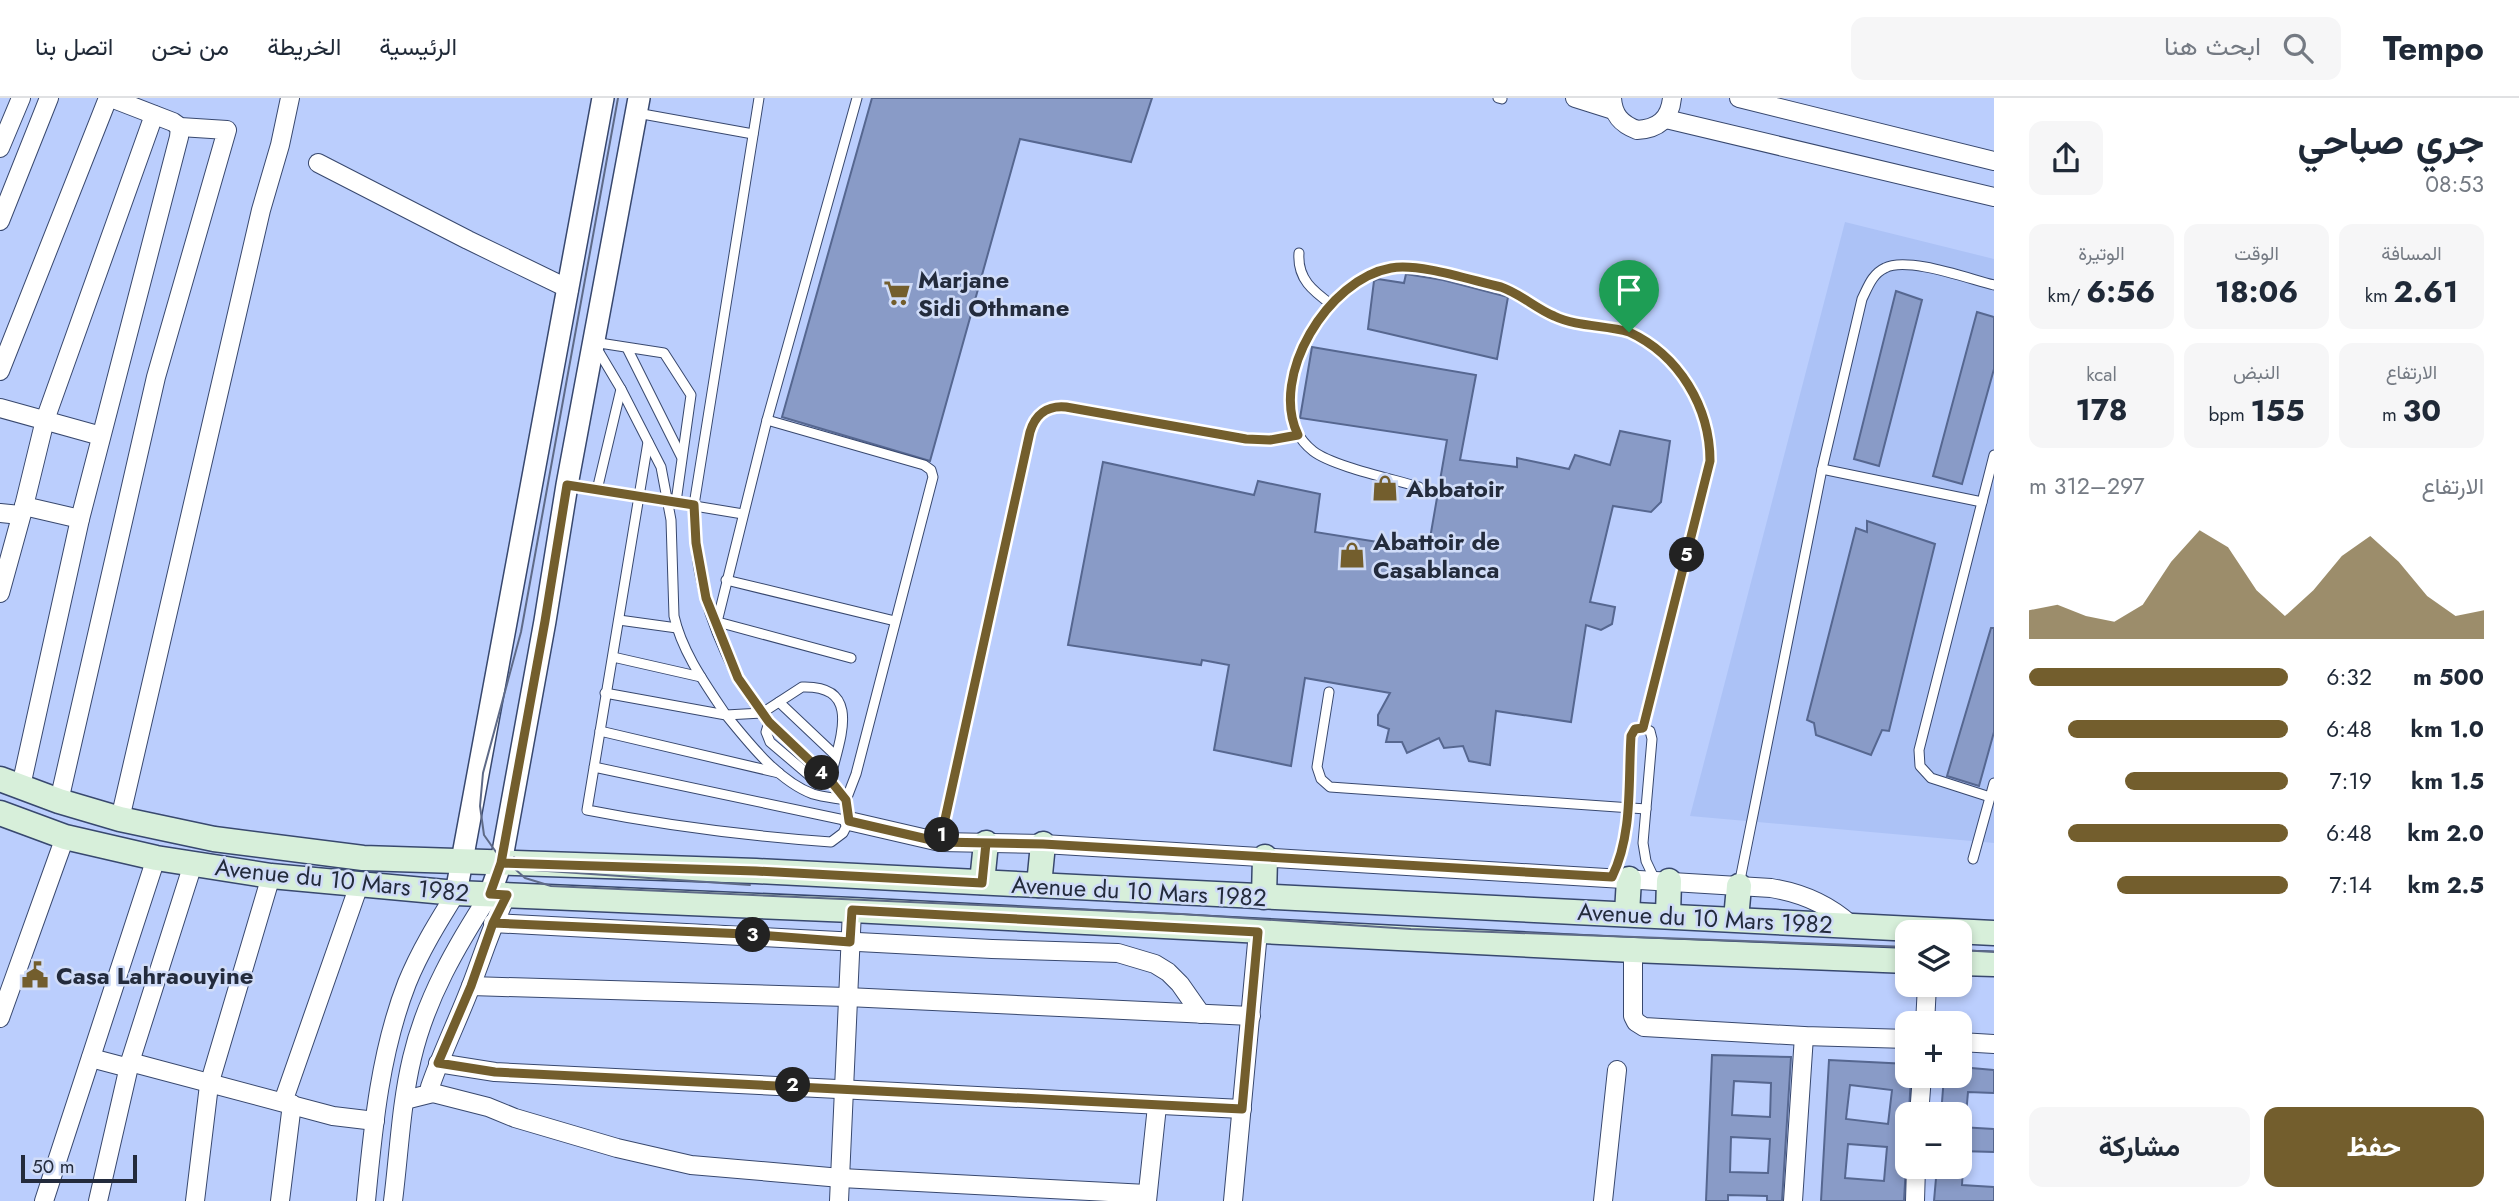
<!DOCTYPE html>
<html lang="ar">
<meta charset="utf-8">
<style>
:root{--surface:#fff;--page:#f6f6f7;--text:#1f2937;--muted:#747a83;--line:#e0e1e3;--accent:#735e2d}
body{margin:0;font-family:Jost,Vazirmatn,sans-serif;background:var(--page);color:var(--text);direction:rtl;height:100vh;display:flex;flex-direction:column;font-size:26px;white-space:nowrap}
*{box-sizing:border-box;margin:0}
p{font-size:23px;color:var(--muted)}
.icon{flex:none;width:38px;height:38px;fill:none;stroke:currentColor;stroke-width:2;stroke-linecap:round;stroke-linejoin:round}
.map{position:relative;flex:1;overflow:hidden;direction:ltr}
.details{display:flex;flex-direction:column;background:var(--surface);width:525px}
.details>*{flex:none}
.tools{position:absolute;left:1895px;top:822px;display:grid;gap:14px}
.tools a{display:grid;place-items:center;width:77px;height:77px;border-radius:14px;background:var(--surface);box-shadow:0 4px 10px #0003;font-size:35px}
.scale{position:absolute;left:21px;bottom:18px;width:116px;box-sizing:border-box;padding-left:7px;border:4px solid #232b3c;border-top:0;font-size:19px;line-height:24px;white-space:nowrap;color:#232b3c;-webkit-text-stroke:5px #d0dcf8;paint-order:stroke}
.pin{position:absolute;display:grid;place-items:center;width:60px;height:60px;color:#fff;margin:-72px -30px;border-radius:50% 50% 50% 0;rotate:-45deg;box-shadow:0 0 7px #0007}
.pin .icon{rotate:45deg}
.km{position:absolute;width:35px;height:35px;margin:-18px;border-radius:50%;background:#222;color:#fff;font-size:19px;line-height:35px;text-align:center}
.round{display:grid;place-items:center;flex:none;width:74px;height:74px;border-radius:14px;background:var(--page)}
.overview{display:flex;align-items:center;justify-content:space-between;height:119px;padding:0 35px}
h1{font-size:38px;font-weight:700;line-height:52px}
.stats{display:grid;grid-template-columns:repeat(3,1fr);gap:10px;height:119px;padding:7px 35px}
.stats div{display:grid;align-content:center;border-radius:14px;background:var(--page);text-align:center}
.stats b{font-size:30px;font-weight:700}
.stats small{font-size:19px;font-weight:400}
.stats p{font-size:19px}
.chart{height:196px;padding:14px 35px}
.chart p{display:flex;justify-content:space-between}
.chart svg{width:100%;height:126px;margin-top:7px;fill:var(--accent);opacity:.7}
.action{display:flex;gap:14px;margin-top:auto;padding:14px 35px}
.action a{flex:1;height:80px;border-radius:14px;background:var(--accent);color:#fff;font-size:28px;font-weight:700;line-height:80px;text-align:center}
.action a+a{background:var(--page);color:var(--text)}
ul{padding:0 35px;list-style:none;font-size:23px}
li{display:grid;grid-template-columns:112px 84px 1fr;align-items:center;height:52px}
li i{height:18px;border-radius:9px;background:var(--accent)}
header{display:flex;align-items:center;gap:42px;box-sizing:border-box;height:98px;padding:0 35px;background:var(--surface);border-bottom:2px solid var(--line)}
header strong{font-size:33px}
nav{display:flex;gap:38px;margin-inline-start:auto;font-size:24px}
.search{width:490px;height:63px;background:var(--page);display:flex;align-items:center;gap:18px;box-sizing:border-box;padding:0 24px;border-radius:14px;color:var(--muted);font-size:26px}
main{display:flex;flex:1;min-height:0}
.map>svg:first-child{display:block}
.built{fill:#acc2f6}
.building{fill:#899bc7;stroke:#566790;stroke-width:2;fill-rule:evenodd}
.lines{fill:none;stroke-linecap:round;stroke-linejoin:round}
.service-casing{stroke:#38486e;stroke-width:11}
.minor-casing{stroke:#38486e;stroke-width:20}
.tertiary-casing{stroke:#38486e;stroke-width:24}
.secondary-casing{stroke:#38486e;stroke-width:27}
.service{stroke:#fff;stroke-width:9}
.minor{stroke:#fff;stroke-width:18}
.tertiary{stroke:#fff;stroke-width:21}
.secondary{stroke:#d7efda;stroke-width:24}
.tram{stroke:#5e6a87;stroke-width:2}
.route-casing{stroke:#fff;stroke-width:14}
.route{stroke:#735e2d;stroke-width:9}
.labels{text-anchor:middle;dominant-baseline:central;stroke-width:5;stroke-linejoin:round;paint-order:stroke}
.poi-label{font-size:24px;font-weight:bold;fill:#232b3c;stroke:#d0dcf8;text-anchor:start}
.street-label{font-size:24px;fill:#232b3c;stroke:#d0dcf8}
</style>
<header>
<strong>Tempo</strong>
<div class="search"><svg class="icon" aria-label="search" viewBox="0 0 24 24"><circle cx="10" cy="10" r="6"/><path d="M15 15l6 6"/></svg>ابحث هنا</div>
<nav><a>الرئيسية</a><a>الخريطة</a><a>من نحن</a><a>اتصل بنا</a></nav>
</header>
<main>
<section class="details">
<div class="overview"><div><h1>جري صباحي</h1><p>08:53</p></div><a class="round"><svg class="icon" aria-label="share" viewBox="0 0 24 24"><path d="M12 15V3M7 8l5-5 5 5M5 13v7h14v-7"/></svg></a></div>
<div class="stats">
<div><p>المسافة</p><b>2.61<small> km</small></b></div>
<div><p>الوقت</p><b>18:06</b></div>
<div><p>الوتيرة</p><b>6:56<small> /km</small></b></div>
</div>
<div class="stats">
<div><p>الارتفاع</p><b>30<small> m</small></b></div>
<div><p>النبض</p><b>155<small> bpm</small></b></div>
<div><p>kcal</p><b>178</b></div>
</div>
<div class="chart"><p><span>الارتفاع</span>297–312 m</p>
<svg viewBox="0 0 160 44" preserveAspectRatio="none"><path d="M0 44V34L10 32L20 36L30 38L40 32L50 17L60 6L70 12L80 27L90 36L100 27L110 15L120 8L130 17L140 29L150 36L160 34V44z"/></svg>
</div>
<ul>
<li><b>500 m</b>6:32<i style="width:100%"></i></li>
<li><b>1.0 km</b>6:48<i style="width:85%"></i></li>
<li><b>1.5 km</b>7:19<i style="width:63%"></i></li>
<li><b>2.0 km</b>6:48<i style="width:85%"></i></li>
<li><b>2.5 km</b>7:14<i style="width:66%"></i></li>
</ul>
<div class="action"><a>حفظ</a><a>مشاركة</a></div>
</section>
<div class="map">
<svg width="1994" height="1103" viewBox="0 0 1994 1103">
<rect width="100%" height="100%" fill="#bbcefd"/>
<!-- built -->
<path class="built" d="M1845 124 1994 161V745L1690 718Z"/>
<!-- building -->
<g class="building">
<path d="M872 0H1152L1131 64 1020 41 930 363 782 319Z"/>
<path d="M1406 176 1443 182 1508 199 1497 261 1368 231 1374 183 1378 181 1404 185Z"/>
<path d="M1896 193 1922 202 1879 368 1854 361Z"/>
<path d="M1977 214 1994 219V271L1962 386 1933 378Z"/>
<path d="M1312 249 1476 277 1460 362 1517 369V360L1569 371 1575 357 1610 367 1620 333 1670 343 1661 404 1651 414 1613 408 1590 504 1615 509 1612 526 1601 532 1586 527 1571 624 1496 613 1490 667 1469 663 1463 648 1444 650 1439 640 1407 655 1402 644H1386L1389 631 1378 627V617L1390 595 1305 580 1291 668 1214 652 1229 567 1202 562 1201 567 1068 547 1103 364 1254 397 1258 383 1320 396 1315 434 1428 452 1447 342 1300 320Z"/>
<path d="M1867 423 1935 446 1889 633 1882 632 1871 657 1816 637 1814 625 1807 622 1856 430 1867 434Z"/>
<path d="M1991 530H1994V634L1979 688 1947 678Z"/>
<path d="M1712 957 1791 959 1782 1103H1767V1098L1728 1097V1103H1706ZM1734 983 1771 985 1770 1019 1732 1017ZM1731 1039 1770 1041 1768 1075 1730 1074Z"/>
<path d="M1829 962 1908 966V978H1911L1904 1103H1821ZM1850 987 1892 992 1888 1026 1846 1021ZM1848 1046 1887 1049 1884 1083 1845 1080Z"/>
<path d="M1960 969 1994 972V995L1968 994 1966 1017H1941L1944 978H1960Z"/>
<path d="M1960 1029 1994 1031V1054L1960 1053Z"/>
<path d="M1937 1069H1963L1962 1087 1994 1089V1103H1934Z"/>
</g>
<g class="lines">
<!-- service casing -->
<g class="service-casing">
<g id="service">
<path d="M759 0 694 407C695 430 695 453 700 476 709 525 737 589 770 625 795 651 823 674 846 702"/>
<path d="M1498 0 1502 1"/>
<path d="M637 15 753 36"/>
<path d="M1299 155C1297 181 1313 193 1332 207"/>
<path d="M627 250 681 358"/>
<path d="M767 322 924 367 931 372 933 379 856 676 846 702 849 723"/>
<path d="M1822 371 1982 404"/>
<path d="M567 387 743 416"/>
<path d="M1419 389C1393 381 1332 368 1313 353 1253 306 1322 189 1380 172 1415 162 1465 181 1501 189 1523 196 1539 213 1562 221 1580 228 1601 226 1619 231 1675 248 1709 307 1710 363L1642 630"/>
<path d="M597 392 621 291"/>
<path d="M676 404 691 297 664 255 593 244 621 291 661 369 671 422 674 518C682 554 706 587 726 617L762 615 802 589C865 587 838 645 830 682"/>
<path d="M726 482 895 523"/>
<path d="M619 522 677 530"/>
<path d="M714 523 851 560"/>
<path d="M717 524 767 322 857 0"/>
<path d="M613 559 701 579"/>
<path d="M1329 594 1317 669 1321 681 1330 689 1646 711"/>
<path d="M605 595 726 617C749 645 778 683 813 696 823 699 835 700 846 702"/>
<path d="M779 604 835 657"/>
<path d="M769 624 766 634 770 644 810 678 818 681 826 679"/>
<path d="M1642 630 1650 633 1652 641 1643 745 1646 763 1655 782"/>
<path d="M600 633 779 675"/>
<path d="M594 669 849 723 843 735 831 744C749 738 668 728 587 712L648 344"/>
<path d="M1990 699 1931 680 1920 668 1919 652 1994 357"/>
<path d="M940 744 1030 334C1034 319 1043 310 1059 308L1246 341 1270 342 1298 337"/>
<path d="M1973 761 1994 685"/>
<path d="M1612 780C1633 736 1628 685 1631 638L1635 631 1642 630"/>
<path d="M1739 787 1822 371 1862 201C1868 189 1872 176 1885 170 1907 158 1969 181 1994 187"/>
</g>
</g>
<!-- minor casing -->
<g class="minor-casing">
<g id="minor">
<path d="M1575 0 1613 12"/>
<path d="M1612 0C1613 17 1621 26 1637 32 1658 31 1670 21 1672 0"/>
<path d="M1739 0 1994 63"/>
<path d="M1666 21 1994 99"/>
<path d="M0 50 21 0"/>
<path d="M318 65 468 142 569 191"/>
<path d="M0 123 49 0"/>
<path d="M0 273 108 0"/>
<path d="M0 310 101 338"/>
<path d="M24 408 45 322 154 17"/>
<path d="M0 415 20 417"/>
<path d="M0 495 24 408 80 421"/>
<path d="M21 688 80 421 179 39 180 29"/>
<path d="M59 703 156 279 227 32 180 29 173 24 111 0"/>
<path d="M120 721 261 112 280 47 290 0"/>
<path d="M849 723 940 744 1043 746 1771 790C1802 795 1828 806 1851 827"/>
<path d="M493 825 992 851 1118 855 1155 866 1168 874 1180 886 1201 916"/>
<path d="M1633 852V918L1636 924 1644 929 1804 938 1908 941"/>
<path d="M471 888 847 899 1251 918"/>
<path d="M0 920 65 739"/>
<path d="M1925 926 1927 887"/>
<path d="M1960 944 1994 946"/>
<path d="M91 960 129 970"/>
<path d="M130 964 333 1018 375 1023"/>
<path d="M438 965 495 974 1242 1011"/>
<path d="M433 995 430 989C442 954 458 922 471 888 483 857 492 827 507 797"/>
<path d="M405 1002 433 995 488 1009 515 1020 617 1050 691 1067 841 1080 1147 1096"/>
<path d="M283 1004 359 787"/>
<path d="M1919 1017 1922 978"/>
<path d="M44 1103 156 760"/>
<path d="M98 1103 130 964 193 766"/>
<path d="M195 1103 209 987 271 778"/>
<path d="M280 1103 292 1006"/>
<path d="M366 1103C373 1030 380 954 407 885 420 853 438 824 456 795"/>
<path d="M393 1103C399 1056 401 1006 412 960 426 900 457 847 490 796"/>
<path d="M839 1103 852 812"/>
<path d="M1147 1103 1157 1008"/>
<path d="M1233 1103 1258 834"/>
<path d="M1603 1103 1617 972"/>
<path d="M1793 1103 1804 938"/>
<path d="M1915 1103 1916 1069"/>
</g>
</g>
<!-- tertiary casing -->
<g class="tertiary-casing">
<g id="tertiary">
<path d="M456 795 603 0"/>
<path d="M490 796 501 765 545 523 567 387 639 0"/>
</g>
</g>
<!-- secondary casing -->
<g class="secondary-casing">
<g id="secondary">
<path d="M0 681 59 703 120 721 214 741 363 760 756 773 1994 835"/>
<path d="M0 715 65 739 156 760 271 778 456 795 852 812 1633 852 1908 863"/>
<path d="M982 784 986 745"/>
<path d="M1039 787 1043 746"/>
<path d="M1264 799 1265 759"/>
<path d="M1627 815 1629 781"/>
<path d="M1668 817 1669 783"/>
<path d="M1736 821 1739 788"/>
<path d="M1960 865 1994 866"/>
</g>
</g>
<!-- service -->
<use href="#service" class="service"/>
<!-- minor -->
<use href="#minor" class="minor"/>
<!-- tertiary -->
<use href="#tertiary" class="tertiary"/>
<!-- secondary -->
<use href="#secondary" class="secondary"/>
<!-- tram -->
<g class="tram">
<path d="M618 0 521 534 483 675 480 708 484 737 496 754 525 780 551 788 1181 816 1411 831 1908 849"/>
<path d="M514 759 520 765 533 772 750 787"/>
<path d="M1960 852 1994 854"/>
</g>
</g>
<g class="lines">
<!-- route casing -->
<g class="route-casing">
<path id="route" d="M1629 234C1605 227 1577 229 1554 218 1535 210 1521 196 1501 189 1470 182 1420 165 1391 170 1328 181 1269 278 1298 337L1270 342 1246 341 1066 309C1047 307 1035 317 1030 334L940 744 986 745 982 785 756 773 501 765 490 796 507 797 493 825 471 888 438 965 495 974 1242 1011 1258 834 852 812 850 844 746 836 493 825 507 797 490 796 501 765 545 523 567 387 694 407 696 445 706 500 738 580 769 624 830 682 846 702 849 723 940 744 1043 746 1612 779C1633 736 1628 685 1631 638L1635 631 1643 630 1710 363C1710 309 1679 257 1629 234"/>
</g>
<!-- route -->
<use href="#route" class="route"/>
</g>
<!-- icons -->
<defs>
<g id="supermarket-bare" transform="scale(2.1)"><path d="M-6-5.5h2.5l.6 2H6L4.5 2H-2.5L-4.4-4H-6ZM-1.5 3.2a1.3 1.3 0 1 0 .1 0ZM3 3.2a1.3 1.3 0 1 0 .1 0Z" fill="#735e2d" stroke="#d0dcf8" stroke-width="2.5" paint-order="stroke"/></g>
<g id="shop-bare" transform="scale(2.1)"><path d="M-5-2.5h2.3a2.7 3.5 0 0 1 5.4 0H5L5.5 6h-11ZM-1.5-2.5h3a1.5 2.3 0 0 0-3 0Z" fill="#735e2d" stroke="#d0dcf8" stroke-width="2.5" paint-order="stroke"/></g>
<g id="civic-bare" transform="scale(2.1)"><path d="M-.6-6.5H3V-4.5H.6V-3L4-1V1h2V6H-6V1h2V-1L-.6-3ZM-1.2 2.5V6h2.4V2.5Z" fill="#735e2d" stroke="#d0dcf8" stroke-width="2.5" paint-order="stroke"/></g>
</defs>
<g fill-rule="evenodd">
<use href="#supermarket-bare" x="897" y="195"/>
<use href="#shop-bare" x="1385" y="390"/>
<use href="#shop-bare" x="1352" y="457"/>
<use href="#civic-bare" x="35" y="877"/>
</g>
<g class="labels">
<!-- poi labels -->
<g class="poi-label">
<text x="918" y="181">Marjane<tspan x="918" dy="28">Sidi Othmane</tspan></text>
<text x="1406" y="390">Abbatoir</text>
<text x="1373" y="443">Abattoir de<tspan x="1373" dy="28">Casablanca</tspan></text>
<text x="56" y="877">Casa Lahraouyine</text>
</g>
<!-- street labels -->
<g class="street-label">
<text transform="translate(342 782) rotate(6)">Avenue du 10 Mars 1982</text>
<text transform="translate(1139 793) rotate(3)">Avenue du 10 Mars 1982</text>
<text transform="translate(1705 820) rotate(3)">Avenue du 10 Mars 1982</text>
</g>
</g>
</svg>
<div class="tools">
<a><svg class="icon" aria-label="layers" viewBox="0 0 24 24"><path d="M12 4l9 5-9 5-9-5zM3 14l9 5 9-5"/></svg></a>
<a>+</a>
<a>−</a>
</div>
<div class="scale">50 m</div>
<div class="pin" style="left:1629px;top:234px;background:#1e9e55"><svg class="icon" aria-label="arrive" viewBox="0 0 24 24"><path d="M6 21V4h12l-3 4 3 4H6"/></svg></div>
<b class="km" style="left:942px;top:737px">1</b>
<b class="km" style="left:793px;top:987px">2</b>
<b class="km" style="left:753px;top:837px">3</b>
<b class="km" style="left:822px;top:675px">4</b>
<b class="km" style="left:1687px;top:457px">5</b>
</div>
</main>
